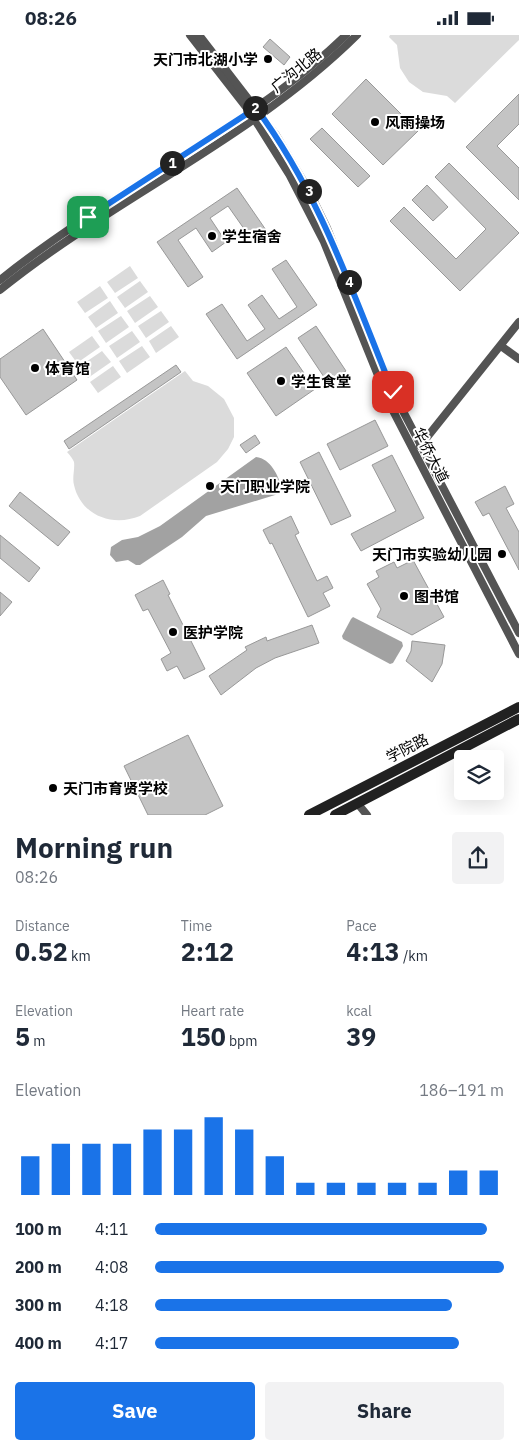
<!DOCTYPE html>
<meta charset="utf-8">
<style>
:root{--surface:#fff;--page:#f2f2f3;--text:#1f2937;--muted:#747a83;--accent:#1a73e8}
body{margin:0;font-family:"IBM Plex Sans","Noto Sans SC",sans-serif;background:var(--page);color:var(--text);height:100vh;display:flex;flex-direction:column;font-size:19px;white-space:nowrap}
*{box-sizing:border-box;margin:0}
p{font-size:16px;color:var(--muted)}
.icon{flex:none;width:28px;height:28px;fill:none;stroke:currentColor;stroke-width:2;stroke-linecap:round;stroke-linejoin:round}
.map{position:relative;height:780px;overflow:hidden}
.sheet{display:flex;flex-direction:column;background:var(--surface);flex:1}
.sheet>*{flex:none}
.fabs{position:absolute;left:454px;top:715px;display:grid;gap:10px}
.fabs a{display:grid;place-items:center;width:50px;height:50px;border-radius:5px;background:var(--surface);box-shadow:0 5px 20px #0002;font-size:25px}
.pin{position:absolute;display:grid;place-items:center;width:42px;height:42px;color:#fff;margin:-21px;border-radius:10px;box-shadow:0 2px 8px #0006}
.km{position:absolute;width:25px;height:25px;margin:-12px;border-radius:50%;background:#222;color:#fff;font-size:14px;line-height:25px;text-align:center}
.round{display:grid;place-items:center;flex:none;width:52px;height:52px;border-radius:5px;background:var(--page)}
.head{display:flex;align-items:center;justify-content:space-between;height:85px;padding:0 15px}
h1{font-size:28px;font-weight:700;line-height:38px}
.figures{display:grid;grid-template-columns:repeat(3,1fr);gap:8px;height:85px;padding:5px 15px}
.figures div{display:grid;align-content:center}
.figures b{font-size:25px;font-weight:700}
.figures small{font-size:14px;font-weight:400}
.figures p{font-size:14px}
.chart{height:140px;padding:10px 15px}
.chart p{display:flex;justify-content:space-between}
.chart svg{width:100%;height:90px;margin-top:5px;stroke:var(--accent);stroke-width:6}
.cta{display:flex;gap:10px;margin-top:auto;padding:10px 15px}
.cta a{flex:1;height:58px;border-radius:5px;background:var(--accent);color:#fff;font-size:20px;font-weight:700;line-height:58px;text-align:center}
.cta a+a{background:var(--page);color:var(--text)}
ul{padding:0 15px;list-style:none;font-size:16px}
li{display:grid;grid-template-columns:80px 60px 1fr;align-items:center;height:38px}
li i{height:12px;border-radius:6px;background:var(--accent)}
.status{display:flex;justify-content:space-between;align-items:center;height:35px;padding:0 25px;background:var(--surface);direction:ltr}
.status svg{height:14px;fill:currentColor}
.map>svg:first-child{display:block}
.green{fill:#dbdbdb}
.water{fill:#a2a2a2}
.building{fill:#c4c4c4;stroke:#989898}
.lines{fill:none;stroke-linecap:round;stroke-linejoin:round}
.minor{stroke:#545454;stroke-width:8}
.secondary{stroke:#212121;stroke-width:10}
.route-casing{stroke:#fff;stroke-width:10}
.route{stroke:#1a73e8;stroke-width:6}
.poi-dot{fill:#000;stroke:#fff;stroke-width:2}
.labels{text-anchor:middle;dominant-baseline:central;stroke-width:4;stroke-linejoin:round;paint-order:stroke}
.poi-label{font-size:15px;font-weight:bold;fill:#000;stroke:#fff;text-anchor:start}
.street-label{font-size:15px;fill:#000;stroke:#fff}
</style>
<div class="status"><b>08:26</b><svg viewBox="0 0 49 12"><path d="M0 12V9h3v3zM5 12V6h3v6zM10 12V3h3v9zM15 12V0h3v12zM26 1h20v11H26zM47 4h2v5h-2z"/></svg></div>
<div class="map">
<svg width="519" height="780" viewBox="0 0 519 780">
<rect width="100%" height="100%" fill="#fff"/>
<!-- green -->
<g class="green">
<path d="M390 0H519V5L455 68 447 61 423 57 409 47 400 33 397 10 389 2Z"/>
<path d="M130 231 138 243 115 258 107 247Z"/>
<path d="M140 246 148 257 125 273 117 262Z"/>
<path d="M100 251 108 263 85 278 77 267Z"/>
<path d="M150 261 158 272 135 288 127 276Z"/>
<path d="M110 266 118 278 96 293 88 282Z"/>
<path d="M161 276 169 287 146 303 138 291Z"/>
<path d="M121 281 129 292 106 308 98 296Z"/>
<path d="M171 291 179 302 156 318 149 306Z"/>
<path d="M132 296 140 307 117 323 109 311Z"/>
<path d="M92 301 100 312 77 328 69 317Z"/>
<path d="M142 311 150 322 127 338 119 326Z"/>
<path d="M102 316 111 327 88 343 80 331Z"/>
<path d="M113 331 121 342 98 358 90 347Z"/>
<path d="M185 336 193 346 208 351 224 364 234 383V402L228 414 217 427 140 481C113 492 81 481 74 450 72 443 75 434 74 427 73 424 69 419 67 417Z"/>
</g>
<!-- water -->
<g class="water">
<path d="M256 422C271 424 278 440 282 453L275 460 206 481 182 502 140 530H136L128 525 116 527 110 520 111 512 122 505 138 502 160 491Z"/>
<path d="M353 582 402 607 403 611 393 628 390 629 343 604 342 601 351 584Z"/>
</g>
<!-- building -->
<g class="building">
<path d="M270 4 290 22 284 30 263 12Z"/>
<path d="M366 44 418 96 383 130 332 79Z"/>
<path d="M519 59V89L497 111 519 133V165L466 112Z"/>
<path d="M322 93 370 141 358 152 310 104Z"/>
<path d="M449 128 519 198 460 256 390 186 404 172 456 224 486 194 435 142Z"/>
<path d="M427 150 448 172 433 186 412 165Z"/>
<path d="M237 153 268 198 254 208 228 171 210 183 226 207 212 217 196 193 178 205 203 242 188 252 157 207Z"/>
<path d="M286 225 317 270 237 324 206 279 222 269 247 306 265 294 248 270 262 260 279 284 297 272 272 234Z"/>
<path d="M316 291 346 336 328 348 298 303Z"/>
<path d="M43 294 77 345 26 380 0 342V324Z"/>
<path d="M286 312 315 354 276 381 247 338Z"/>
<path d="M176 330 181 337 69 414 64 406Z"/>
<path d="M375 385 388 411 340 435 327 409Z"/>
<path d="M255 400 260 408 246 418 240 410Z"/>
<path d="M319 417 351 481 331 490 300 427Z"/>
<path d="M392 420 424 483 361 516 351 499 396 476 372 430Z"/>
<path d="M505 451 514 469 506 473 519 497V535L489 478 483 481 475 467Z"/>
<path d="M20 457 70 497 58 511 9 471Z"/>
<path d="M291 481 299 498 295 500 317 546 327 541 333 553 323 558 330 571 308 582 272 508 270 509 263 495Z"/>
<path d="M0 500 40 533 29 547 0 523Z"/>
<path d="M413 525 444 582 412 600 377 582 381 574 367 549 379 542 376 536 394 527 397 533Z"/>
<path d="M163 545 170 559 168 560 205 634 184 644 177 631 167 636 161 624 171 618 148 574 143 576 135 560Z"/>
<path d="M0 557 12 567 0 581Z"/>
<path d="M312 590 319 608 275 623 256 633 221 660 209 641 247 615 245 612 266 602 267 606Z"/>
<path d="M412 606 445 610 442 629 432 647 406 626 411 616Z"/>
<path d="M188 700 223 771 205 780H148L124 731Z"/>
</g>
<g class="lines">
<!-- minor -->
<g class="minor">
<path d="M190 0 250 77 289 139 324 207 390 370 519 619"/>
<path d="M199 0 276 100 308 154 327 193 393 357 519 598"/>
<path d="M0 245C66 192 140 149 210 103 258 72 305 40 346 0"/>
<path d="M0 255C114 163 252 104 357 0"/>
<path d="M501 311 519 324"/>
<path d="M420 411 519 287"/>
<path d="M358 769 367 780"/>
</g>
<!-- secondary -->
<g class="secondary">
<path d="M309 780 519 672"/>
<path d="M335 780 519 684"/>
</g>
</g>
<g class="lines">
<!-- route casing -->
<g class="route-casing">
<path id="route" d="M88 182 256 73C320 159 353 259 393 357"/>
</g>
<!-- route -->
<use href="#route" class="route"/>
</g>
<!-- markers -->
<g class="poi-dot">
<circle cx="268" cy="24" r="5"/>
<circle cx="375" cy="87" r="5"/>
<circle cx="212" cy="201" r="5"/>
<circle cx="35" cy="333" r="5"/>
<circle cx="281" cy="346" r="5"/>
<circle cx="210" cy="451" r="5"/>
<circle cx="502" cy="519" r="5"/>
<circle cx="404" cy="561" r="5"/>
<circle cx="173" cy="597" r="5"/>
<circle cx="53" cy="753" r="5"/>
</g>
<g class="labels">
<!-- poi labels -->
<g class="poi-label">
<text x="258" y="24" text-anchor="end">天门市北湖小学</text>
<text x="385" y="87">风雨操场</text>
<text x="222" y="201">学生宿舍</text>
<text x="45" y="333">体育馆</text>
<text x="291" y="346">学生食堂</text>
<text x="220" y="451">天门职业学院</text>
<text x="492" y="519" text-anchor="end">天门市实验幼儿园</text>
<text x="414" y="561">图书馆</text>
<text x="183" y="597">医护学院</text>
<text x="63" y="753">天门市育贤学校</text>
</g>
<!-- street labels -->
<g class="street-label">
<text transform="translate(296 35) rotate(-39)">广沟北路</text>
<text transform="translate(431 420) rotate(63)">华侨大道</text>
<text transform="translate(407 713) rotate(-27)">学院路</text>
</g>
</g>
</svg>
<div class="fabs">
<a><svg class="icon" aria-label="layers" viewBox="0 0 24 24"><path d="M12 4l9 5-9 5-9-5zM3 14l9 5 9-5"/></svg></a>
</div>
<div class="pin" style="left:88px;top:182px;background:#1e9e55"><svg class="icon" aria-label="arrive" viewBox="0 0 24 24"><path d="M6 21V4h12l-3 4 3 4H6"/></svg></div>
<div class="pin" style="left:393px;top:357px;background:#d93025"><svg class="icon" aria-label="check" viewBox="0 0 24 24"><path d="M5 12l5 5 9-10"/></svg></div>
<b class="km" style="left:172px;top:128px">1</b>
<b class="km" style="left:255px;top:73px">2</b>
<b class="km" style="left:309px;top:156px">3</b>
<b class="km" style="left:349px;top:247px">4</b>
</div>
<section class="sheet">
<div class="head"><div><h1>Morning run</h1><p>08:26</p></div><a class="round"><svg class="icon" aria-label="share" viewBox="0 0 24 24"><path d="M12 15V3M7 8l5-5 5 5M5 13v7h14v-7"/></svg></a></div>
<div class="figures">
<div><p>Distance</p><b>0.52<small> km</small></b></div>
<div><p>Time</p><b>2:12</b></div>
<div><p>Pace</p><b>4:13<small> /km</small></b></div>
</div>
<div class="figures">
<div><p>Elevation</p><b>5<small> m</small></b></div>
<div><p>Heart rate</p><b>150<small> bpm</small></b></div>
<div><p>kcal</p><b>39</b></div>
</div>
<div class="chart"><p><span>Elevation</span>186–191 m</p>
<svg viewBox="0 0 160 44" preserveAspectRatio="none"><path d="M5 44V25M15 44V19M25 44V19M35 44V19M45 44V12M55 44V12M65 44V6M75 44V12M85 44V25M95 44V38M105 44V38M115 44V38M125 44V38M135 44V38M145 44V32M155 44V32"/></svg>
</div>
<ul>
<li><b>100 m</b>4:11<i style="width:95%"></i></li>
<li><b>200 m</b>4:08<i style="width:100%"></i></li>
<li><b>300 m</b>4:18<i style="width:85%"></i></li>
<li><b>400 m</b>4:17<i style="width:87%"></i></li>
</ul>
<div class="cta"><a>Save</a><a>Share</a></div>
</section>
